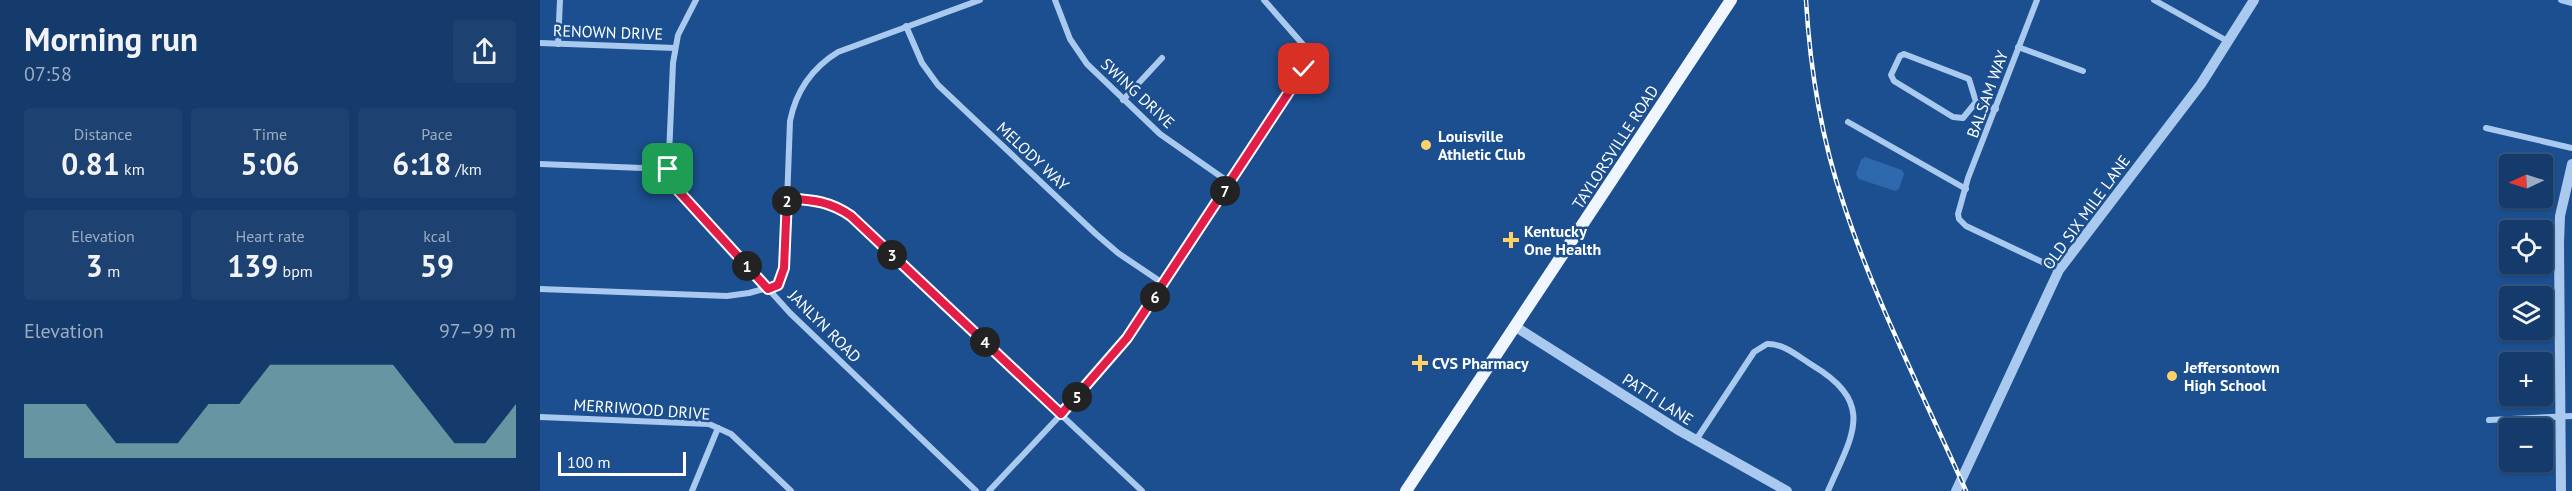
<!DOCTYPE html>
<meta charset="utf-8">
<style>
:root{--surface:#143b6b;--page:#1d4271;--text:#f1f3f6;--muted:#9dadc1;--line:#33557e;--accent:#8bbbb9}
body{margin:0;font-family:"PT Sans",sans-serif;background:var(--page);color:var(--text);height:100vh;display:flex;flex-direction:column;font-size:22px;white-space:nowrap}
*{box-sizing:border-box;margin:0}
p{font-size:20px;color:var(--muted)}
.icon{flex:none;width:33px;height:33px;fill:none;stroke:currentColor;stroke-width:2;stroke-linecap:round;stroke-linejoin:round}
.map{position:relative;flex:1;overflow:hidden}
.sheet{display:flex;flex-direction:column;background:var(--surface);width:540px}
.sheet>*{flex:none}
.needle{width:39px;rotate:266deg}
.controls{position:absolute;left:1959px;top:154px;display:grid;gap:12px}
.controls a{display:grid;place-items:center;width:54px;height:54px;border-radius:6px;background:var(--surface);box-shadow:0 2px 4px #0004,0 0 0 2px var(--line);font-size:30px}
.scale{position:absolute;left:18px;bottom:15px;width:128px;box-sizing:border-box;padding-left:6px;border:3px solid #fff;border-top:0;font-size:16px;line-height:21px;white-space:nowrap;color:#fff;-webkit-text-stroke:4px #1b4f8f;paint-order:stroke}
.pin{position:absolute;display:grid;place-items:center;width:51px;height:51px;color:#fff;margin:-26px;border-radius:12px;box-shadow:0 3px 9px #0006}
.km{position:absolute;width:30px;height:30px;margin:-15px;border-radius:50%;background:#222;color:#fff;font-size:16px;line-height:30px;text-align:center}
.round{display:grid;place-items:center;flex:none;width:63px;height:63px;border-radius:6px;background:var(--page)}
.summary{display:flex;align-items:center;justify-content:space-between;height:102px;padding:0 24px}
h1{font-size:33px;font-weight:600;line-height:45px}
.figures{display:grid;grid-template-columns:repeat(3,1fr);gap:9px;height:102px;padding:6px 24px}
.figures div{display:grid;align-content:center;border-radius:6px;background:var(--page);text-align:center}
.figures b{font-size:30px;font-weight:600}
.figures small{font-size:16px;font-weight:400}
.figures p{font-size:16px}
.chart{height:168px;padding:12px 24px}
.chart p{display:flex;justify-content:space-between}
.chart svg{width:100%;height:108px;margin-top:6px;fill:var(--accent);opacity:.7}
main{display:flex;flex:1;min-height:0}
.map>svg:first-child{display:block}
.green{fill:#2e69ad}
.lines{fill:none;stroke-linecap:round;stroke-linejoin:round}
.minor{stroke:#a9c9ee;stroke-width:6}
.tertiary{stroke:#a9c9ee;stroke-width:10}
.primary{stroke:#f0f6ff;stroke-width:12}
.rail-casing{stroke:#fff;stroke-width:4.5}
.rail{stroke:#1b4f8f;stroke-width:2;stroke-dasharray:7;stroke-linecap:butt}
.route-casing{stroke:#fff;stroke-width:12}
.route{stroke:#e11d48;stroke-width:8}
.poi-dot{fill:#ffd166;stroke:#1b4f8f;stroke-width:2}
.labels{text-anchor:middle;dominant-baseline:central;stroke-width:5;stroke-linejoin:round;paint-order:stroke}
.street-label{font-size:16px;fill:#fff;stroke:#1b4f8f}
.poi-label{font-size:16px;font-weight:bold;fill:#fff;stroke:#1b4f8f;text-anchor:start}
</style>
<main>
<section class="sheet">
<div class="summary"><div><h1>Morning run</h1><p>07:58</p></div><a class="round"><svg class="icon" aria-label="share" viewBox="0 0 24 24"><path d="M12 15V3M7 8l5-5 5 5M5 13v7h14v-7"/></svg></a></div>
<div class="figures">
<div><p>Distance</p><b>0.81<small> km</small></b></div>
<div><p>Time</p><b>5:06</b></div>
<div><p>Pace</p><b>6:18<small> /km</small></b></div>
</div>
<div class="figures">
<div><p>Elevation</p><b>3<small> m</small></b></div>
<div><p>Heart rate</p><b>139<small> bpm</small></b></div>
<div><p>kcal</p><b>59</b></div>
</div>
<div class="chart"><p><span>Elevation</span>97–99 m</p>
<svg viewBox="0 0 160 44" preserveAspectRatio="none"><path d="M0 44V22L10 22L20 22L30 38L40 38L50 38L60 22L70 22L80 6L90 6L100 6L110 6L120 6L130 22L140 38L150 38L160 22V44z"/></svg>
</div>
</section>
<div class="map">
<svg width="2032" height="491" viewBox="0 0 2032 491">
<rect width="100%" height="100%" fill="#1b4f8f"/>
<!-- green -->
<path class="green" d="M1325 157 1362 170 1364 174 1359 189 1355 191 1319 179 1316 174 1321 160Z"/>
<g class="lines">
<!-- minor -->
<g class="minor">
<path d="M156 0 138 35 133 63 128 178 250 313 436 491"/>
<path d="M515 0 530 39 547 64 620 134 690 183"/>
<path d="M1497 0 1428 178 1418 214 1419 219 1426 226 1519 270"/>
<path d="M1614 0 1689 42"/>
<path d="M2021 0 2032 3"/>
<path d="M366 26 382 63 398 85 556 234 578 253 624 284"/>
<path d="M0 43 135 48"/>
<path d="M18 44 20 0"/>
<path d="M1478 47 1543 71"/>
<path d="M1364 54 1429 79 1436 102 1423 118 1413 117 1354 81 1351 75 1360 56Z"/>
<path d="M583 100 622 58"/>
<path d="M1436 102 1456 109"/>
<path d="M1308 122 1426 189"/>
<path d="M1946 128 2032 148"/>
<path d="M0 164 128 169"/>
<path d="M247 198 291 204 311 217 602 491"/>
<path d="M0 289 187 296 209 293 238 285 245 256 250 121C256 91 272 68 298 52L440 0"/>
<path d="M0 417 169 424 191 434 251 491"/>
<path d="M1949 420 2032 416"/>
<path d="M1156 440 1214 352 1227 344C1243 343 1259 357 1272 365 1337 404 1312 435 1288 491"/>
<path d="M152 491 178 428"/>
<path d="M449 491 529 406 587 338 764 69 768 58 766 48 724 0"/>
</g>
<!-- tertiary -->
<g class="tertiary">
<path d="M976 327 1140 431 1247 491"/>
<path d="M1416 491 1519 270 1661 84 1714 0"/>
<path d="M2021 491 2019 243 2020 216 2032 164"/>
</g>
<!-- primary -->
<path class="primary" d="M866 491 1191 0"/>
<!-- rail casing -->
<g class="rail-casing">
<path id="rail" d="M1266 0C1270 68 1281 137 1303 202 1335 301 1384 396 1426 491"/>
</g>
<!-- rail -->
<use href="#rail" class="rail"/>
</g>
<g class="lines">
<!-- route casing -->
<g class="route-casing">
<path id="route" d="M128 169V178L133 185 228 289 238 285 244 268 247 198C272 200 290 201 311 216L521 414 587 338 764 69"/>
</g>
<!-- route -->
<use href="#route" class="route"/>
</g>
<!-- markers -->
<g class="poi-dot">
<circle cx="886" cy="145" r="6"/>
<path d="M968 231h6v6h6v6h-6v6h-6v-6h-6v-6h6z"/>
<path d="M877 354h6v6h6v6h-6v6h-6v-6h-6v-6h6z"/>
<circle cx="1632" cy="376" r="6"/>
</g>
<g class="labels">
<!-- street labels -->
<g class="street-label">
<text transform="translate(68 32) rotate(2)">RENOWN DRIVE</text>
<text transform="translate(598 93) rotate(43)">SWING DRIVE</text>
<text transform="translate(1447 94) rotate(-70)">BALSAM WAY</text>
<text transform="translate(1075 147) rotate(-57)">TAYLORSVILLE ROAD</text>
<text transform="translate(493 156) rotate(43)">MELODY WAY</text>
<text transform="translate(1546 212) rotate(-54)">OLD SIX MILE LANE</text>
<text transform="translate(285 326) rotate(45)">JANLYN ROAD</text>
<text transform="translate(1118 399) rotate(33)">PATTI LANE</text>
<text transform="translate(102 409) rotate(4)">MERRIWOOD DRIVE</text>
</g>
<!-- poi labels -->
<g class="poi-label">
<text x="898" y="136">Louisville<tspan x="898" dy="18">Athletic Club</tspan></text>
<text x="984" y="231">Kentucky<tspan x="984" dy="18">One Health</tspan></text>
<text x="892" y="363">CVS Pharmacy</text>
<text x="1644" y="367">Jeffersontown<tspan x="1644" dy="18">High School</tspan></text>
</g>
</g>
</svg>
<div class="controls">
<a><svg class="needle" viewBox="-14 -14 28 28"><path d="M0-13l5 13h-10z" fill="#e53935"/><path d="M0 13l5-13h-10z" fill="#9dadc1"/></svg></a>
<a><svg class="icon" aria-label="locate" viewBox="0 0 24 24"><circle cx="12" cy="12" r="6"/><path d="M12 2v4M12 18v4M2 12h4M18 12h4"/></svg></a>
<a><svg class="icon" aria-label="layers" viewBox="0 0 24 24"><path d="M12 4l9 5-9 5-9-5zM3 14l9 5 9-5"/></svg></a>
<a>+</a>
<a>−</a>
</div>
<div class="scale">100 m</div>
<div class="pin" style="left:128px;top:169px;background:#1e9e55"><svg class="icon" aria-label="arrive" viewBox="0 0 24 24"><path d="M6 21V4h12l-3 4 3 4H6"/></svg></div>
<div class="pin" style="left:764px;top:69px;background:#d93025"><svg class="icon" aria-label="check" viewBox="0 0 24 24"><path d="M5 12l5 5 9-10"/></svg></div>
<b class="km" style="left:207px;top:266px">1</b>
<b class="km" style="left:247px;top:201px">2</b>
<b class="km" style="left:352px;top:255px">3</b>
<b class="km" style="left:445px;top:342px">4</b>
<b class="km" style="left:537px;top:397px">5</b>
<b class="km" style="left:615px;top:297px">6</b>
<b class="km" style="left:685px;top:191px">7</b>
</div>
</main>
